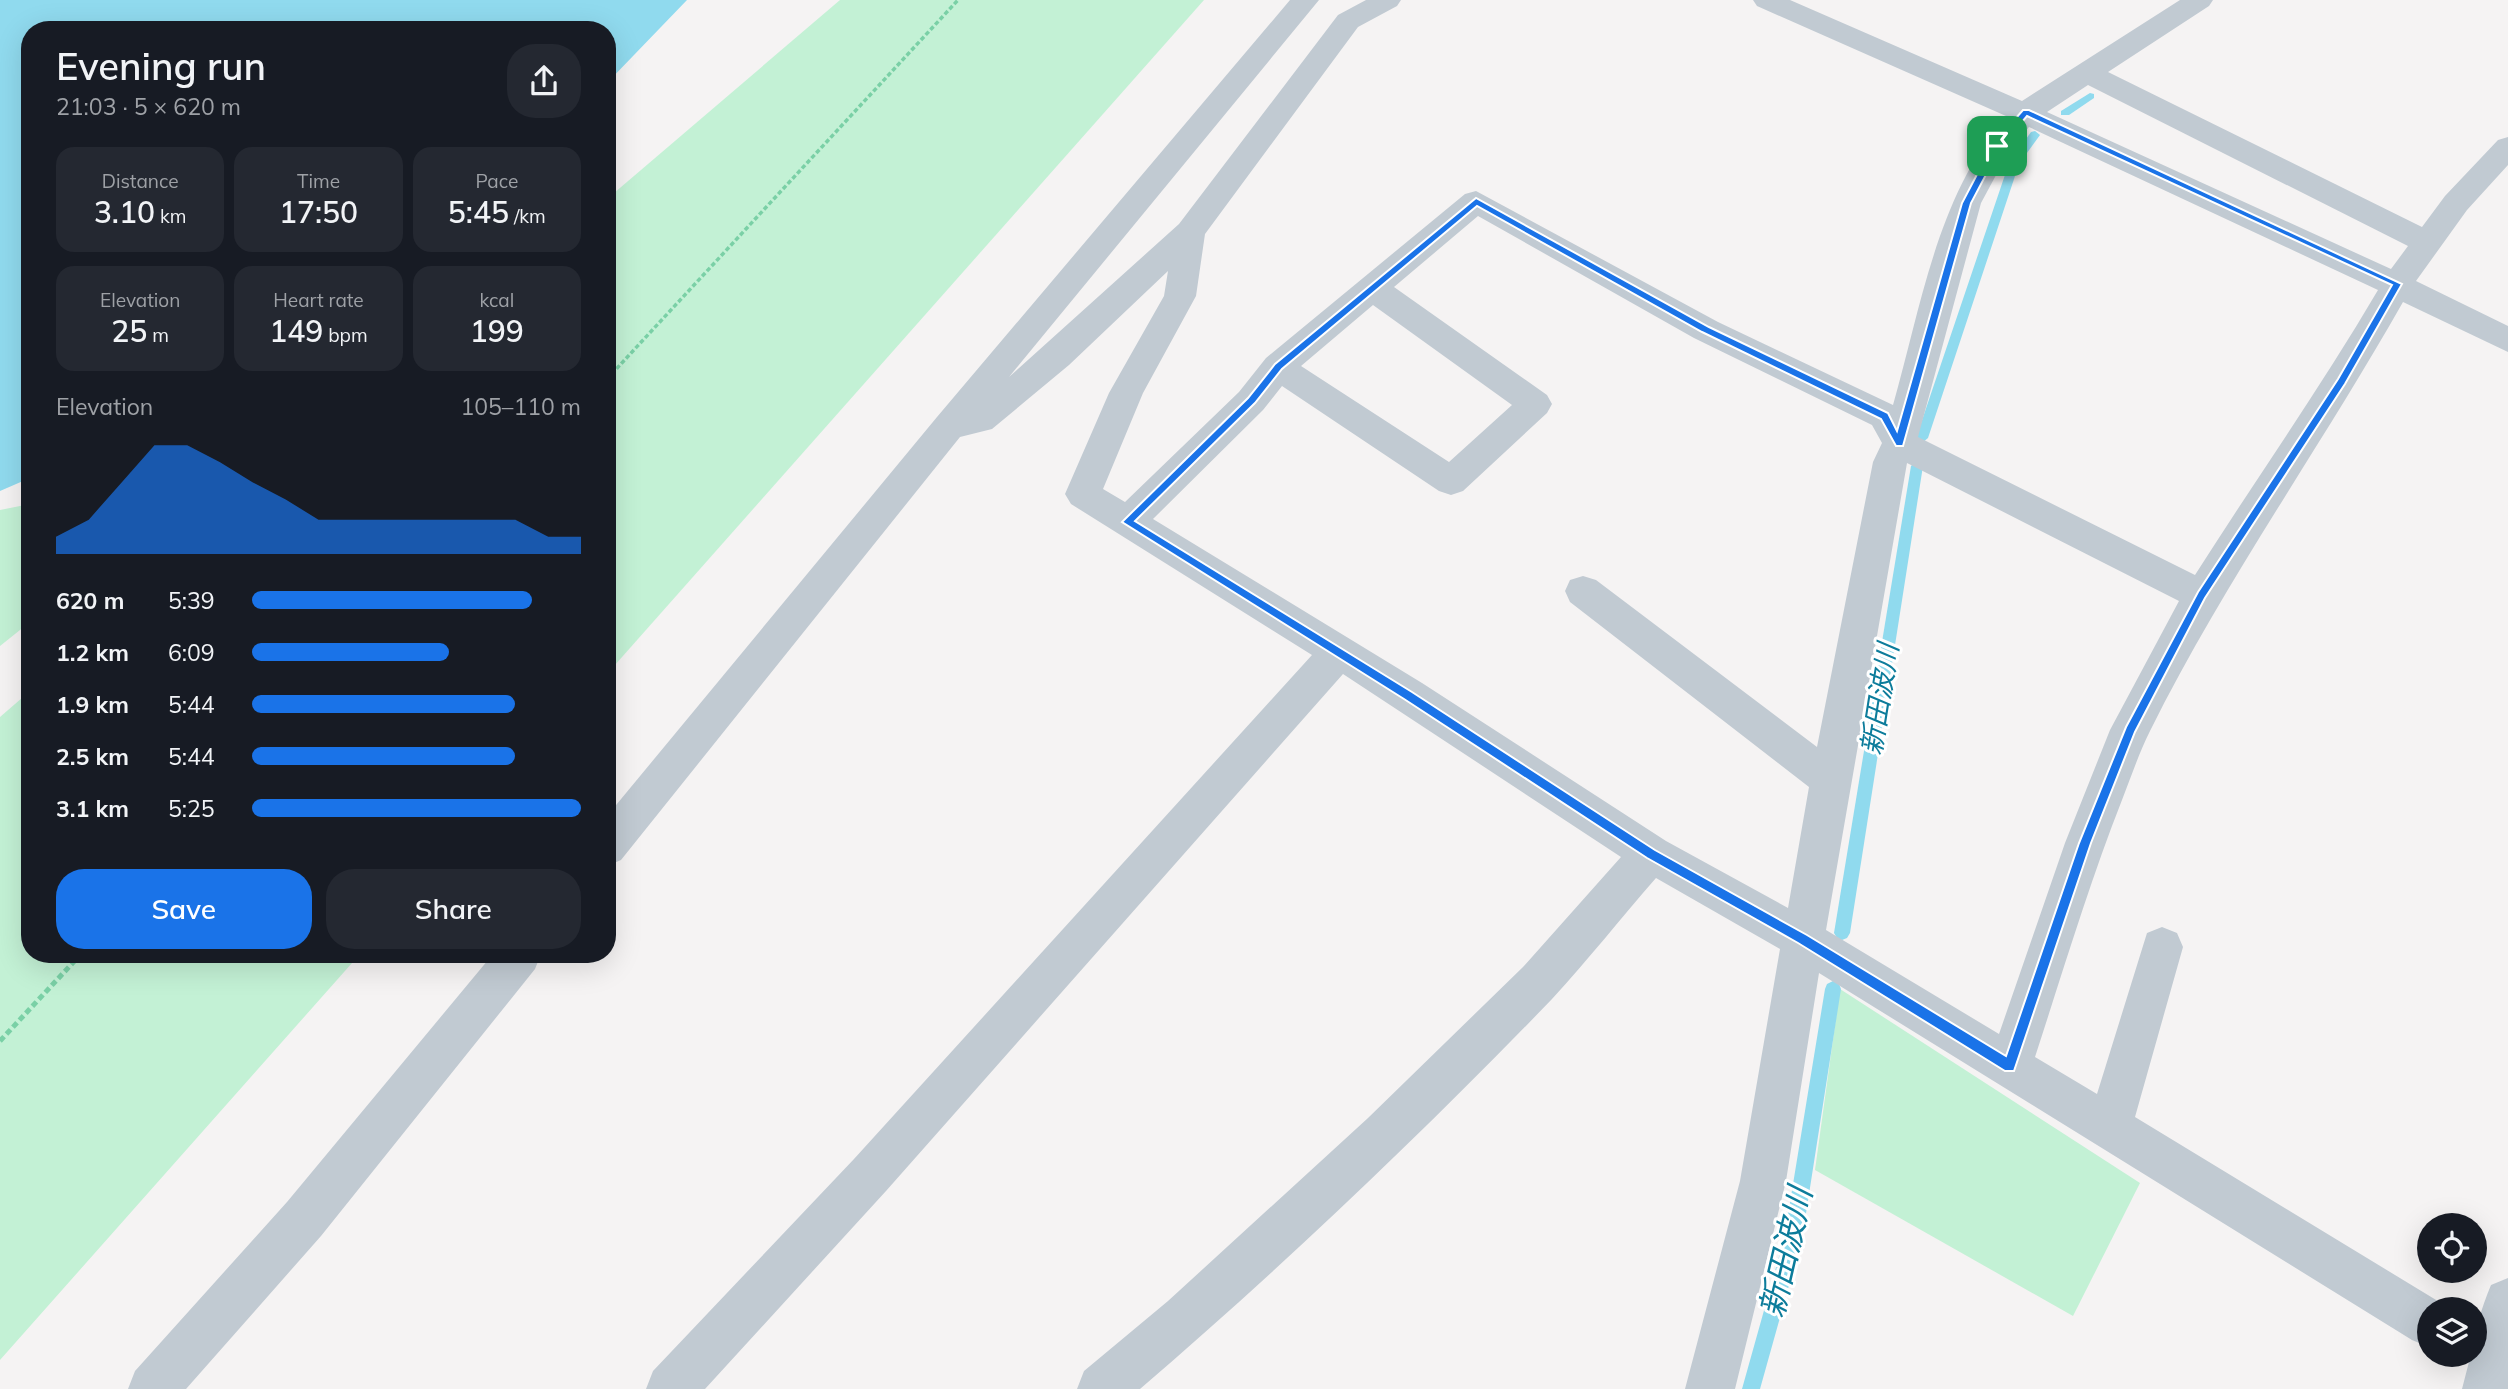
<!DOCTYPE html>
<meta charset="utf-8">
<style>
:root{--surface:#171b24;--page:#242831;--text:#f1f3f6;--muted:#9ea1a6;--accent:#1a73e8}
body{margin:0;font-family:Mulish,"Noto Sans JP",sans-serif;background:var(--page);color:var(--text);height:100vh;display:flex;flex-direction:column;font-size:26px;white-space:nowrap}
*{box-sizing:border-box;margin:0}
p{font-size:23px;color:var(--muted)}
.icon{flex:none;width:38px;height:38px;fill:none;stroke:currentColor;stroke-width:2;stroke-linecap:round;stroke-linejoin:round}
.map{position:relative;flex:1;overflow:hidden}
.panel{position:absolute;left:21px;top:21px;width:595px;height:942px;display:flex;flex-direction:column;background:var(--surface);border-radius:28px;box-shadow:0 7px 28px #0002}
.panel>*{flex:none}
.controls{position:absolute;left:2417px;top:1213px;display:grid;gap:14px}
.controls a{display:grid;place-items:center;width:70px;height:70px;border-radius:50%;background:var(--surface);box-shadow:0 7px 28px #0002;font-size:35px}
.pin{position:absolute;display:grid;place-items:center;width:60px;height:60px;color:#fff;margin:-30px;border-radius:14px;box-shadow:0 4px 10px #0006}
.round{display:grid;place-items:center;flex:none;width:74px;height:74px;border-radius:28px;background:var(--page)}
.headline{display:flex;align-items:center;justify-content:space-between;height:119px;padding:0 35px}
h1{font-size:38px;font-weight:600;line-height:52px}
.figures{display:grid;grid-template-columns:repeat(3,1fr);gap:10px;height:119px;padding:7px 35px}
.figures div{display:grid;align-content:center;border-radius:18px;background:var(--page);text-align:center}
.figures b{font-size:30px;font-weight:600}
.figures small{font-size:19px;font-weight:400}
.figures p{font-size:19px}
.chart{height:196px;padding:14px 35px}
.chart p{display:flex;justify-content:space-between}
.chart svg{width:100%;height:126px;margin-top:7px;fill:var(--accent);opacity:.7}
.cta{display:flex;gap:14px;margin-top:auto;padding:14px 35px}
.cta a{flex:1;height:80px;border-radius:28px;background:var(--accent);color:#fff;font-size:28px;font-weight:600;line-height:80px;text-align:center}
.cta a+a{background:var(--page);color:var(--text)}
ul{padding:0 35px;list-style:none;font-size:23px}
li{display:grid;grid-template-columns:112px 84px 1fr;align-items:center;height:52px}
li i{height:18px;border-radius:9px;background:var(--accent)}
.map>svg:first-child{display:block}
.green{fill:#c3f1d5}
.water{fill:#90daee}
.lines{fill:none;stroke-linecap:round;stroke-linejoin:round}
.stream{fill:#90daee;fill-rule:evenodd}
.path-far1{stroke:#7ad0a6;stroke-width:3.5;stroke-dasharray:4.5 2.5;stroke-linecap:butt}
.path{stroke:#7ad0a6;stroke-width:5;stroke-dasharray:6 3.5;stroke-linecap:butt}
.minor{fill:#c1cad2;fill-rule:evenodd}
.route{fill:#1a73e8;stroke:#fff;stroke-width:2;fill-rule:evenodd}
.labels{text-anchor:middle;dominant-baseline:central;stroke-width:6;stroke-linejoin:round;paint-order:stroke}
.water-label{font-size:28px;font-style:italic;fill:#0c7c9b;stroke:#fff}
.near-water-label{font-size:33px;font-style:italic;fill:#0c7c9b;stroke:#fff}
</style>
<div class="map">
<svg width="2508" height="1389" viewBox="0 0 2508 1389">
<rect width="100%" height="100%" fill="#f5f3f3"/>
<!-- green -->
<g class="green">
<path d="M840 0H1204L607 674V199Z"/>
<path d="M30 504V622L0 646V510Z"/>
<path d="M30 691V954H360L0 1360V717Z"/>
<path d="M1840 989 2140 1183 2073 1316 1815 1170Z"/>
</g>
<!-- water -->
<path class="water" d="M0 0H687L607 83V30H30V478L0 491Z"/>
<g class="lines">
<!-- stream -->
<g class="stream">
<path d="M2090 93 2094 94V98L2069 115H2061V111Z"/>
<path d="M2035 131 2040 135 2019 164 1928 438 1922 443 1918 441 1916 438 2009 163 2031 132Z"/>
<path d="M1917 461 1923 466 1850 933 1847 938 1842 940 1837 938 1834 933 1911 466Z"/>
<path d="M1833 981 1839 984 1841 989 1802 1239 1760 1389H1742L1784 1239 1825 989 1827 984Z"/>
</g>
<!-- path-far1 -->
<path class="path-far1" d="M607 379 958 0"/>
<!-- path -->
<path class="path" d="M0 1041 81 954"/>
<!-- minor -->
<g class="minor">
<path d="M1290 0H1319L1009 377 1179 224 1338 15 1366 0H1401L1397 6 1358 27 1205 234 1196 296 1143 393 1103 489 1125 502 1239 392 1266 358 1465 194 1476 191 1718 322 1893 405C1921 307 1937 196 2006 116L1757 6 1753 0H1790L2022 101 2180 0H2213L2209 6 2108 72 2422 227 2445 196 2498 140 2508 137V165L2467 210 2416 281 2508 326V352L2403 302C2321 447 2224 582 2150 731 2139 753 2131 777 2122 800 2089 884 2063 971 2035 1057L2097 1094 2147 933 2162 927 2177 933 2183 947 2135 1117 2446 1306 2448 1309H2429V1347L2412 1340 1819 973 1786 1181 1735 1389H1685L1740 1181 1780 949 1656 878C1621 918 1588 960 1552 999 1421 1135 1283 1266 1140 1389H1077L1084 1371 1168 1301 1368 1118 1523 967 1621 857 1343 674 886 1191 705 1389H646L653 1371 854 1159 1312 655 1071 504 1065 494 1109 393 1164 296 1168 271 1069 365 992 429 960 437 621 860 607 866V816L937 417ZM2088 85 2408 246 2391 269 2047 112ZM2029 127 2378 290C2321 387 2256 479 2195 575L1918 437 1981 203 2009 151ZM1478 216 1694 338 1872 425 1882 443 1873 462 1817 747 1596 580 1583 576 1570 580 1565 591 1570 602 1809 787 1788 908 1666 841 1422 683 1153 519 1263 410 1282 386 1439 491 1451 495 1463 491 1547 413 1552 404 1547 395 1394 287ZM1373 305 1512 405 1449 462 1301 366ZM1907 463 2179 601 2110 730 2065 843 1999 1034 1826 930Z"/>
<path d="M493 954H541L535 969 321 1236 186 1389H128L135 1371 287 1202Z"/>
<path d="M2508 1278V1389H2462L2471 1354H2474C2474 1330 2482 1307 2491 1285Z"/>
</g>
</g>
<!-- route -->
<path class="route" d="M2023 110H2029L2402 284 2345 384 2205 598 2135 732 2091 843 2014 1071H2005L1798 943 1647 858 1404 699 1122 522 1248 398 1275 364 1476 198 1709 327 1888 413 1897 431 1962 203 1993 144ZM2027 116 2392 285 2338 379 2198 592 2126 727 2079 843 2006 1056 1807 935 1655 850 1412 692 1135 521 1255 403 1282 369 1477 206 1702 332 1881 419 1896 446H1903L1971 203 2000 148Z"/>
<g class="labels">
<!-- water labels -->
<g class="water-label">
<text transform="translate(1879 699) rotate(-81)">新田波川</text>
</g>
<!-- near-water labels -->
<g class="near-water-label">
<text transform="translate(1785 1252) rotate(-77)">新田波川</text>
</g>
</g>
</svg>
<div class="controls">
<a><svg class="icon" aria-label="locate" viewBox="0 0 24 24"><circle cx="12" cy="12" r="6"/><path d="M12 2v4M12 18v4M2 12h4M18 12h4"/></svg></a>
<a><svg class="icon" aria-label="layers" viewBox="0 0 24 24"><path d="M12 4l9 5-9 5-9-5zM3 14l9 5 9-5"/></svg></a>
</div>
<div class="pin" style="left:1997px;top:146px;background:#1e9e55"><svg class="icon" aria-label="arrive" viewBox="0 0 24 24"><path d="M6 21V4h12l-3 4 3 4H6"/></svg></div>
<section class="panel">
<div class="headline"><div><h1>Evening run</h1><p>21:03 · 5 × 620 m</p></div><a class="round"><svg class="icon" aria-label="share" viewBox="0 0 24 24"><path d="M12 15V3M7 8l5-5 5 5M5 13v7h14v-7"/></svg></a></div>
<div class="figures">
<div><p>Distance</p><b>3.10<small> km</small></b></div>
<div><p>Time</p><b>17:50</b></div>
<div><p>Pace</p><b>5:45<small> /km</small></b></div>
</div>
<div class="figures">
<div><p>Elevation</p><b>25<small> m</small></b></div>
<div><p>Heart rate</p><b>149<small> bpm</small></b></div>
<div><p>kcal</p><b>199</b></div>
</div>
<div class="chart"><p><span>Elevation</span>105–110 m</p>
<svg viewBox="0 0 160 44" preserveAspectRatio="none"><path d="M0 44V38L10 32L20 19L30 6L40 6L50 12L60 19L70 25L80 32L90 32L100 32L110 32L120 32L130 32L140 32L150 38L160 38V44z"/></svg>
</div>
<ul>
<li><b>620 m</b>5:39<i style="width:85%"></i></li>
<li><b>1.2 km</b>6:09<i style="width:60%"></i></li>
<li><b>1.9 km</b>5:44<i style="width:80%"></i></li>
<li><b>2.5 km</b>5:44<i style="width:80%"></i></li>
<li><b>3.1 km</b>5:25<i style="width:100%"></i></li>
</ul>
<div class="cta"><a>Save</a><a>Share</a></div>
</section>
</div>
